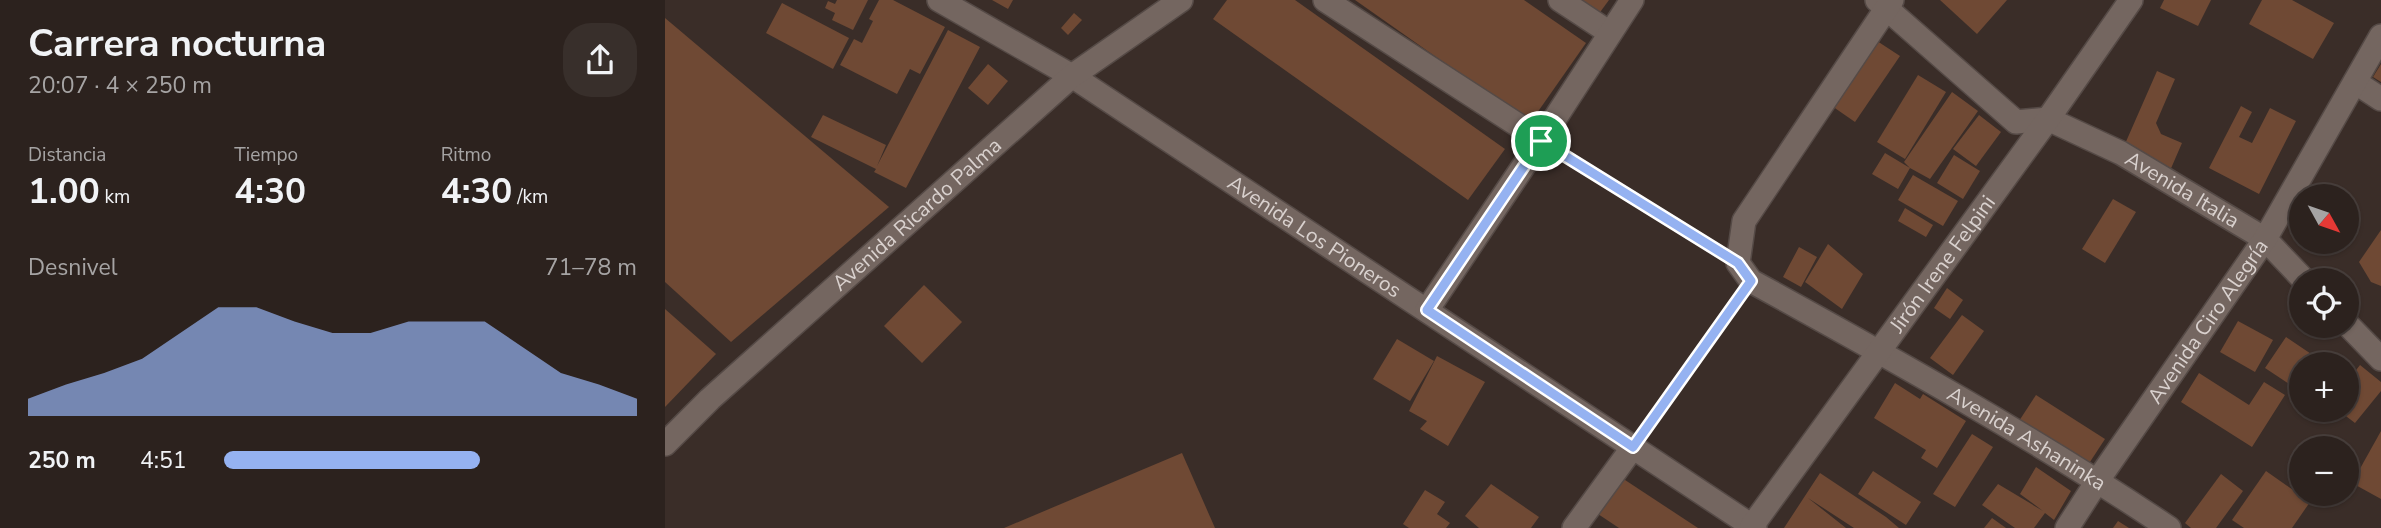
<!DOCTYPE html>
<html lang="es">
<meta charset="utf-8">
<style>
:root{--surface:#2c221e;--page:#382f2b;--text:#f1f3f6;--muted:#a6a4a4;--line:#483f3c;--accent:#95b2f1}
body{margin:0;font-family:"Nunito Sans",sans-serif;background:var(--page);color:var(--text);height:100vh;display:flex;flex-direction:column;font-size:26px;white-space:nowrap}
*{box-sizing:border-box;margin:0}
p{font-size:23px;color:var(--muted)}
.icon{flex:none;width:38px;height:38px;fill:none;stroke:currentColor;stroke-width:2;stroke-linecap:round;stroke-linejoin:round}
.map{position:relative;flex:1;overflow:hidden}
.side{display:flex;flex-direction:column;background:var(--surface);width:665px}
.side>*{flex:none}
.needle{width:46px;rotate:130deg}
.fabs{position:absolute;left:1624px;top:184px;display:grid;gap:14px}
.fabs a{display:grid;place-items:center;width:70px;height:70px;border-radius:50%;background:var(--surface);box-shadow:0 2px 5px #0004,0 0 0 2px var(--line);font-size:35px}
.pin{position:absolute;display:grid;place-items:center;width:60px;height:60px;color:#fff;margin:-30px;border:4px solid #fff;border-radius:50%;box-shadow:0 2px 7px #0007}
.round{display:grid;place-items:center;flex:none;width:74px;height:74px;border-radius:28px;background:var(--page)}
.overview{display:flex;align-items:center;justify-content:space-between;height:119px;padding:0 28px}
h1{font-size:38px;font-weight:700;line-height:52px}
.figures{display:grid;grid-template-columns:repeat(3,1fr);gap:10px;height:119px;padding:7px 28px}
.figures div{display:grid;align-content:center}
.figures b{font-size:35px;font-weight:700}
.figures small{font-size:19px;font-weight:400}
.figures p{font-size:19px}
.chart{height:196px;padding:14px 28px}
.chart p{display:flex;justify-content:space-between}
.chart svg{width:100%;height:126px;margin-top:7px;fill:var(--accent);opacity:.7}
ul{padding:0 28px;list-style:none;font-size:23px}
li{display:grid;grid-template-columns:112px 84px 1fr;align-items:center;height:52px}
li i{height:18px;border-radius:9px;background:var(--accent)}
main{display:flex;flex:1;min-height:0}
.map>svg:first-child{display:block}
.building{fill:#6f4934}
.lines{fill:none;stroke-linecap:round;stroke-linejoin:round}
.minor-casing{stroke:#554a46;stroke-width:26}
.path{stroke:#726763;stroke-width:4.5;stroke-dasharray:5 5;stroke-linecap:butt}
.minor{stroke:#746660;stroke-width:23}
.route-casing{stroke:#fff;stroke-width:14}
.route{stroke:#95b2f1;stroke-width:9}
.labels{text-anchor:middle;dominant-baseline:central;stroke-width:5;stroke-linejoin:round;paint-order:stroke}
.street-label{font-size:21px;fill:#d9d1ce;stroke:#1d1715}
</style>
<main>
<section class="side">
<div class="overview"><div><h1>Carrera nocturna</h1><p>20:07 · 4 × 250 m</p></div><a class="round"><svg class="icon" aria-label="share" viewBox="0 0 24 24"><path d="M12 15V3M7 8l5-5 5 5M5 13v7h14v-7"/></svg></a></div>
<div class="figures">
<div><p>Distancia</p><b>1.00<small> km</small></b></div>
<div><p>Tiempo</p><b>4:30</b></div>
<div><p>Ritmo</p><b>4:30<small> /km</small></b></div>
</div>
<div class="chart"><p><span>Desnivel</span>71–78 m</p>
<svg viewBox="0 0 160 44" preserveAspectRatio="none"><path d="M0 44V38L10 33L20 29L30 24L40 15L50 6L60 6L70 11L80 15L90 15L100 11L110 11L120 11L130 20L140 29L150 33L160 38V44z"/></svg>
</div>
<ul>
<li><b>250 m</b>4:51<i style="width:62%"></i></li>
</ul>
</section>
<div class="map">
<svg width="1716" height="528" viewBox="0 0 1716 528">
<rect width="100%" height="100%" fill="#3a2d28"/>
<!-- building -->
<g class="building">
<path d="M172 0H203L188 30 167 20 170 13 160 8 163 1 170 4Z"/>
<path d="M214 0H228L280 27 255 74 245 69 232 94 175 65 189 39 197 43 208 21 204 19Z"/>
<path d="M327 0H348L343 9Z"/>
<path d="M562 0H630L840 149 803 200 548 19Z"/>
<path d="M690 0H859L921 43 865 123Z"/>
<path d="M912 0H944L933 15Z"/>
<path d="M1275 0H1342L1312 34Z"/>
<path d="M1499 0H1546L1533 26 1495 8Z"/>
<path d="M1597 0H1627L1669 23 1648 59 1584 24Z"/>
<path d="M117 3 184 38 168 69 101 33Z"/>
<path d="M409 13 417 20 403 35 396 28Z"/>
<path d="M0 18 224 207 66 342 0 282Z"/>
<path d="M283 30 315 47 241 188 209 172 211 169 146 137 158 115 221 145 212 166Z"/>
<path d="M1209 39 1235 56 1190 122 1164 104Z"/>
<path d="M323 64 343 81 323 105 303 88Z"/>
<path d="M1716 64V82L1708 77Z"/>
<path d="M1492 71 1510 79 1491 123 1496 134 1517 143 1504 173 1456 153Z"/>
<path d="M1253 75 1281 92 1240 159 1212 142Z"/>
<path d="M1287 92 1313 111 1265 179 1245 168 1233 189 1207 174 1220 153 1245 168 1239 162Z"/>
<path d="M1576 106 1587 112 1574 137 1587 143 1605 108 1631 121 1594 194 1544 168Z"/>
<path d="M1314 115 1336 132 1311 166 1288 149Z"/>
<path d="M1289 155 1315 171 1298 199 1272 183Z"/>
<path d="M1248 175 1293 201 1278 226 1233 200Z"/>
<path d="M1448 199 1471 212 1440 263 1417 249Z"/>
<path d="M1240 208 1268 225 1261 237 1233 221Z"/>
<path d="M1716 230V286L1706 282 1694 262Z"/>
<path d="M1163 244 1198 274 1177 309 1140 282Z"/>
<path d="M1134 247 1152 257 1136 287 1118 277Z"/>
<path d="M259 285 297 322 257 363 219 326Z"/>
<path d="M1282 288 1298 300 1285 319 1269 308Z"/>
<path d="M0 309 51 354 0 407Z"/>
<path d="M1297 315 1319 331 1288 375 1265 358Z"/>
<path d="M1573 321 1608 340 1590 372 1555 352Z"/>
<path d="M1621 337 1661 364H1636V392L1600 368Z"/>
<path d="M732 339 769 361 745 401 708 379Z"/>
<path d="M772 356 820 382 783 446 755 429 762 421 744 411Z"/>
<path d="M1695 365 1716 382V391L1690 423 1673 410H1682V382Z"/>
<path d="M1534 373 1584 405 1599 382 1620 395 1587 447 1516 402Z"/>
<path d="M1230 383 1255 399 1258 394 1301 421 1272 468 1256 458 1261 450 1209 418Z"/>
<path d="M1371 395 1440 439 1423 465 1354 421Z"/>
<path d="M1716 431V499L1687 483Z"/>
<path d="M1307 434 1328 447 1290 507 1268 494Z"/>
<path d="M517 453 550 528H339Z"/>
<path d="M1371 467 1406 491 1389 520 1380 513 1369 528H1350L1317 505 1333 484 1378 511 1355 494Z"/>
<path d="M1208 471 1256 502 1241 525 1193 494Z"/>
<path d="M1601 471 1645 502 1627 528H1579L1567 520Z"/>
<path d="M1155 473 1221 517 1234 528H1189L1143 498 1181 528H1119Z"/>
<path d="M1556 474 1578 491 1551 528H1526L1520 523Z"/>
<path d="M957 478 1033 528H954L933 514Z"/>
<path d="M826 484 874 517 866 528H814L800 516Z"/>
<path d="M760 490 780 502 772 514 785 523 781 528H744L738 524Z"/>
<path d="M1327 518 1341 528H1319Z"/>
<path d="M1453 521 1464 528H1448Z"/>
</g>
<g class="lines">
<!-- minor casing -->
<g class="minor-casing">
<g id="minor">
<path id="s1" d="M274 0 407 76 1090 528"/>
<path d="M660 0 876 140"/>
<path d="M895 0 945 33"/>
<path id="s2" d="M1212 0 1351 122 1383 119 1456 153 1600 239 1639 280"/>
<path id="s3" d="M1227 0 1079 221 1073 263 1086 281C1228 359 1370 438 1504 528"/>
<path d="M1690 82 1716 99"/>
<path d="M762 310 876 140 967 0"/>
<path d="M1682 324 1716 359"/>
<path id="s4" d="M0 444 45 399 407 76 516 0"/>
<path id="s5" d="M1087 526 1383 119 1466 0"/>
<path d="M909 528 968 447"/>
<path id="s6" d="M1402 528 1433 480 1600 239 1716 36"/>
</g>
</g>
<!-- path -->
<g class="path">
<path d="M895 152 1051 249"/>
<path d="M981 429 1073 299"/>
</g>
<!-- minor -->
<use href="#minor" class="minor"/>
</g>
<g class="lines">
<!-- route casing -->
<g class="route-casing">
<path id="route" d="M876 141 1073 263 1086 281 968 447 762 310Z"/>
</g>
<!-- route -->
<use href="#route" class="route"/>
</g>
<g class="labels">
<!-- street labels -->
<g class="street-label">
<text stroke="none"><textPath href="#s2" startOffset="369">Avenida Italia</textPath></text>
<text stroke="none"><textPath href="#s4" startOffset="341">Avenida Ricardo Palma</textPath></text>
<text stroke="none"><textPath href="#s1" startOffset="444">Avenida Los Pioneros</textPath></text>
<text stroke="none"><textPath href="#s5" startOffset="324">Jirón Irene Felpini</textPath></text>
<text stroke="none"><textPath href="#s6" startOffset="250">Avenida Ciro Alegría</textPath></text>
<text stroke="none"><textPath href="#s3" startOffset="648">Avenida Ashaninka</textPath></text>
</g>
</g>
</svg>
<div class="fabs">
<a><svg class="needle" viewBox="-14 -14 28 28"><path d="M0-13l5 13h-10z" fill="#e53935"/><path d="M0 13l5-13h-10z" fill="#a6a4a4"/></svg></a>
<a><svg class="icon" aria-label="locate" viewBox="0 0 24 24"><circle cx="12" cy="12" r="6"/><path d="M12 2v4M12 18v4M2 12h4M18 12h4"/></svg></a>
<a>+</a>
<a>−</a>
</div>
<div class="pin" style="left:876px;top:141px;background:#1e9e55"><svg class="icon" aria-label="arrive" viewBox="0 0 24 24"><path d="M6 21V4h12l-3 4 3 4H6"/></svg></div>
</div>
</main>
